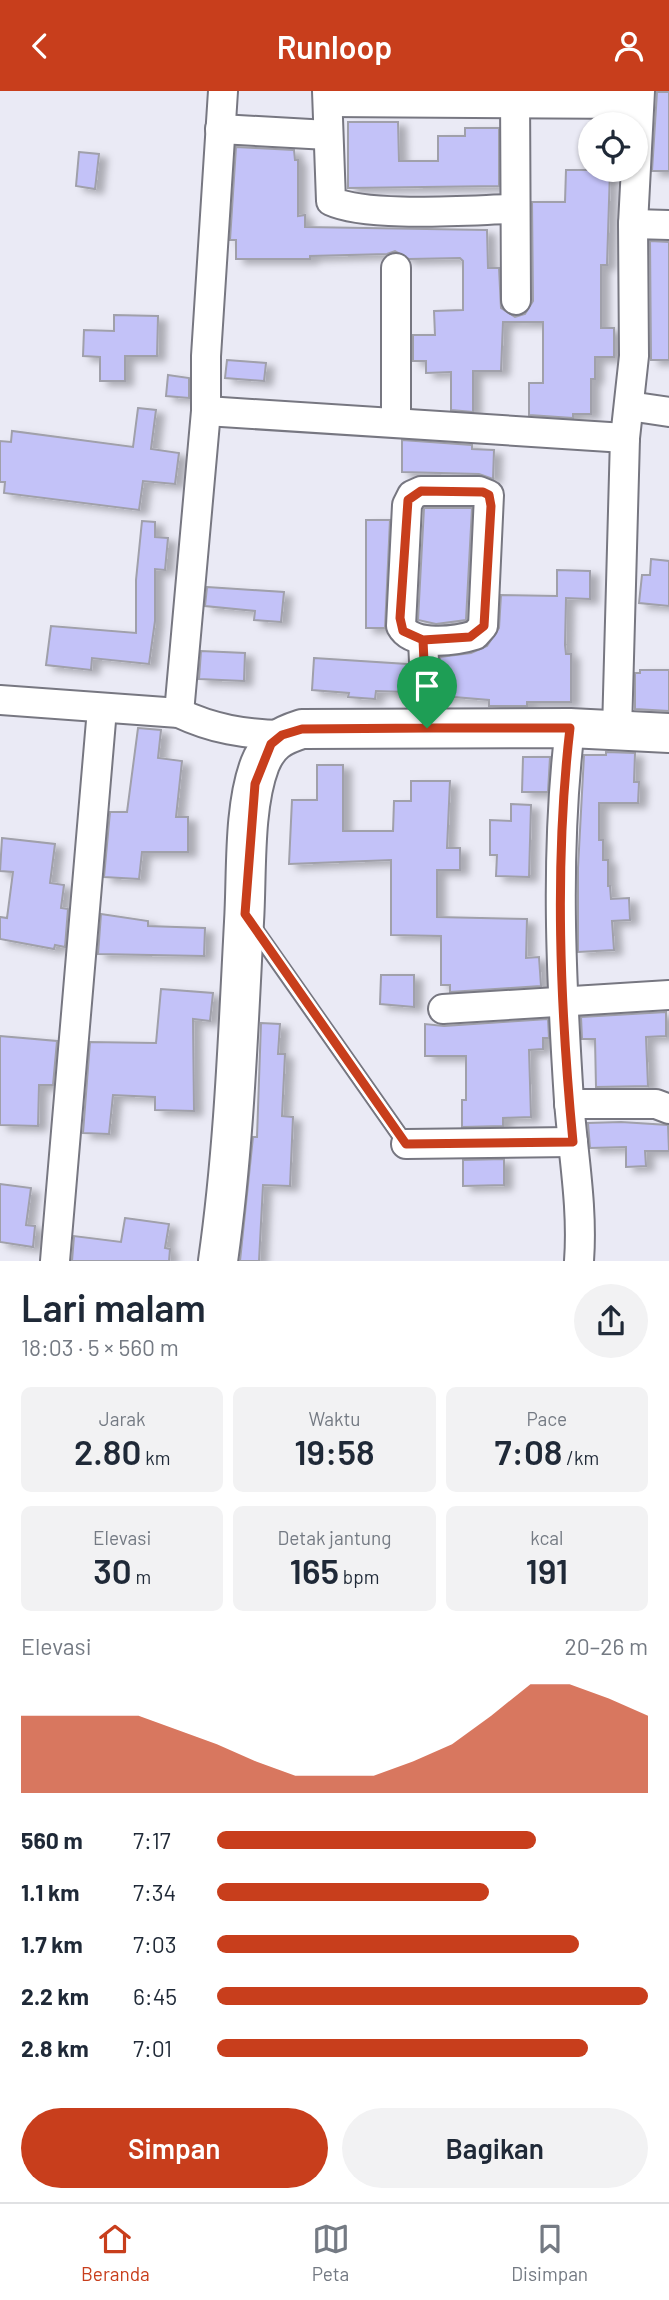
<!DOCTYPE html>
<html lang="id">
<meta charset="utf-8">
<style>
:root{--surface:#fff;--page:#f2f2f3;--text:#1f2937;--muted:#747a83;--line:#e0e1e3;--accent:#c83e1c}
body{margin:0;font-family:Barlow,sans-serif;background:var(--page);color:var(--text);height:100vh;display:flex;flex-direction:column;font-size:26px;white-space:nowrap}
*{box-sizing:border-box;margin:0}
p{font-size:23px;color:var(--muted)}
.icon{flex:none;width:38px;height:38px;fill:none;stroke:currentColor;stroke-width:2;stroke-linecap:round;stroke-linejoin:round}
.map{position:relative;height:1170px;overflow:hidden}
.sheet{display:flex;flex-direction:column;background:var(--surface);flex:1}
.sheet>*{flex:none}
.buttons{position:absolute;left:578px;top:21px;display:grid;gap:14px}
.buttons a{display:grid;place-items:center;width:70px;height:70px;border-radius:50%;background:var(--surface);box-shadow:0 2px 5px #0004;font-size:35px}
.pin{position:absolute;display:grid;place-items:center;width:60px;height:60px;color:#fff;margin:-72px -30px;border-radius:50% 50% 50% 0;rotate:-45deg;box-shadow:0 0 7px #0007}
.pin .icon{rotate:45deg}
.round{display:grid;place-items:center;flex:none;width:74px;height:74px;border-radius:37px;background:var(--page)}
.headline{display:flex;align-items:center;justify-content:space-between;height:119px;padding:0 21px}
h1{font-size:38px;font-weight:600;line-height:52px}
.figures{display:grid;grid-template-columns:repeat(3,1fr);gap:10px;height:119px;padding:7px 21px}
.figures div{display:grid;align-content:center;border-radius:10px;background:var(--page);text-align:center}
.figures b{font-size:35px;font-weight:600}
.figures small{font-size:19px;font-weight:400}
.figures p{font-size:19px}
.chart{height:196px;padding:14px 21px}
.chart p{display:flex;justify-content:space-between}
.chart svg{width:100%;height:126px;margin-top:7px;fill:var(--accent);opacity:.7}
.primary-button{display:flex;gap:14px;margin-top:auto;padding:14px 21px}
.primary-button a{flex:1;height:80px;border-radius:42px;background:var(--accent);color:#fff;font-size:28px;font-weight:600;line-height:80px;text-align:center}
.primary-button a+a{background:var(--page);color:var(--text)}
ul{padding:0 21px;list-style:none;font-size:23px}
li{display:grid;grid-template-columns:112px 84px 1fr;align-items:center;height:52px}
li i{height:18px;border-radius:9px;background:var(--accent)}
header{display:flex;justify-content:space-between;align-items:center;height:91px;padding:0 21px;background:var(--accent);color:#fff;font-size:32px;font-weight:600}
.dock{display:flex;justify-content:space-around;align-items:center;height:98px;border-top:2px solid var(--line);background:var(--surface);font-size:19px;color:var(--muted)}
.dock a{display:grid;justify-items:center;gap:4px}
.dock .current{color:var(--accent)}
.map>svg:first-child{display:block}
.building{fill:#c3c2f8;stroke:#a0a0aa;stroke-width:2;filter:url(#shadow)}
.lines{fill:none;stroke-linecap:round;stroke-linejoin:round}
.service-casing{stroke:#777781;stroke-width:18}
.minor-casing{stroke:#777781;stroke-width:32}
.secondary-casing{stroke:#777781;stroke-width:42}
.service{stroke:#fff;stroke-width:14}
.minor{stroke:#fff;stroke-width:28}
.secondary{stroke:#fff;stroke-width:38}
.route-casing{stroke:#fff;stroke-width:14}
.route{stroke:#c83e1c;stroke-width:9}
</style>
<header><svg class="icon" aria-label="back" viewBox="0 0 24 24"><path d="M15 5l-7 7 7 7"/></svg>Runloop<svg class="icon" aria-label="person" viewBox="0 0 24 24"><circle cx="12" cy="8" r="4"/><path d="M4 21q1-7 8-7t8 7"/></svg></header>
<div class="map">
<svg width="669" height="1170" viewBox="0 0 669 1170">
<defs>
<filter id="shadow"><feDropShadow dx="8" dy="4.5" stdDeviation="3.5" flood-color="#0004"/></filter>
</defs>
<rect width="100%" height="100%" fill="#eaeaf5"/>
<!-- building -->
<g class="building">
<path d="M657 1H669V80H652Z"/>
<path d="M348 31H398L399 70H438V45H465V37H499V95L348 97Z"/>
<path d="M236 56 294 59 295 69H298V125L305 124V136L487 139 488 177H499L501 217 515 226 525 223 533 210 532 111H565L566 79H610L607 174H601V237H614V266H595V288H591V323H573V327L529 324V292H543V231H503L501 280H473V321L451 319V281L426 282V270H413V244H435L434 220 463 219V170L460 167 409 168 395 160 387 163 310 165V168H236V149H230Z"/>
<path d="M79 61 99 63 95 98 76 95Z"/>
<path d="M650 150 669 151V269H651Z"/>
<path d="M114 224 158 225 157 265H125V290H100V266L83 265 84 239 114 240Z"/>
<path d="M227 269 266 272 264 290 225 287Z"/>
<path d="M168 284 189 287V307L166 305Z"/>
<path d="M138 317 156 319 151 358 179 362 175 393 143 390 139 419 4 402 5 391H0V350L11 351 12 340 133 356Z"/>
<path d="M402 349 472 354V358L494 359 493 388 479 383 402 381Z"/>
<path d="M424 417H472L466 529 436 533 418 529Z"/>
<path d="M366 429H390L385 537H366Z"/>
<path d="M142 430 155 431V446L168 447 165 479 155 478V530L149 573 92 567 91 579 46 574 51 535 136 542V489Z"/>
<path d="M651 468 669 470V515L639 512 642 484H650Z"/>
<path d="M557 479 590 480V508L566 507 565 554 566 563H571V611H527V615H489V609L442 605 440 566 471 562 487 555 499 537 501 504 557 505Z"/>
<path d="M207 496 284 501 281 531 254 529 255 520 205 515Z"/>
<path d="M201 560 245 562 244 590 199 588Z"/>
<path d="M314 567 407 573 409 601 376 600 375 608 348 606 349 602 312 599Z"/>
<path d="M640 579H669V620L635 618V582H640Z"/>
<path d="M138 637 161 639 158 667 182 670 176 726H188V761H142L139 788 104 786 110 721H127Z"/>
<path d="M606 661 635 662 634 691H639L638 712H599V749H603V769H608V795H610L611 808 629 807 630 829 612 830 614 859 578 861V777L584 664H606Z"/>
<path d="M523 666H550L548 701H522Z"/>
<path d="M317 674H343V740H393L394 710H411V690H450L447 757H460V779H437V826L527 828 526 867 539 866 541 895 450 901V894H441V845L391 844V769L289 773 292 709H317Z"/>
<path d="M511 713 531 714 529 786 496 785 497 764H490V729L511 730Z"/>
<path d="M2 747 55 753 50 792 64 794 61 817 68 818 65 856 55 854 54 858 0 848V826L7 827 13 781 0 780Z"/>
<path d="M101 823 148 830V835L205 837 204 865 98 863Z"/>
<path d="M381 884H414V916L380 913Z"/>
<path d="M161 898 213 902 210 930 193 928 194 1020 155 1019V1006L113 1004 109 1043 83 1042 90 951 156 952Z"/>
<path d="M666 921V945L646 946 648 995 596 996 595 948H582L581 926Z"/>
<path d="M548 928 549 947H543V958L529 959 531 1026 503 1027V1035L462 1036V1009H466V965H425V933L444 935Z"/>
<path d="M261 932 280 933 278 963H285L282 1025 293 1026 290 1095 263 1094 259 1170H240L253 1046H257Z"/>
<path d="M0 945 57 950 53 994H39L38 1035 0 1034Z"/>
<path d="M621 1031 668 1034 669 1060H645L646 1075 626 1076V1056L590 1057 588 1032Z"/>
<path d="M504 1068V1094L463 1095V1069Z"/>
<path d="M0 1093 31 1097 26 1134 35 1135 33 1156 0 1151Z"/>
<path d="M125 1127 169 1133 165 1157 170 1158 169 1170H72L74 1145 121 1151Z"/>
</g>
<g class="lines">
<!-- service casing -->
<g class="service-casing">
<path id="service" d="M252 834 406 1053"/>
</g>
<!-- minor casing -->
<g class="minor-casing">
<g id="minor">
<path d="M327 0 331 110C368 127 470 119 514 118"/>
<path d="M515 0 516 209"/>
<path d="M328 11 639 13"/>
<path d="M220 38 328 44"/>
<path d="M633 133 669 134"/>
<path d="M396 177V331"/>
<path d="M629 315 669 321"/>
<path d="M206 320 625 347"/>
<path d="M421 400H479L489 404 483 535 475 544C456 550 412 556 401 535L407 414 412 404Z"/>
<path d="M423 549 427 637"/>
<path d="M0 609 179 622C213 638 244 643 282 644"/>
<path d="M179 622 206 320V265L223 0"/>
<path d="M570 637C555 761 561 886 569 1010 573 1063 583 1116 579 1170"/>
<path d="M617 640 625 347 634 265 633 133 640 0"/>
<path d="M443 918 669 904"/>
<path d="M569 1013H656L669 1018"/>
<path d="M406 1053 573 1051"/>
<path d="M55 1170 102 618"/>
</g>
</g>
<!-- secondary casing -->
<g class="secondary-casing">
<path id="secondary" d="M218 1170C234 1058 238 944 244 831 247 784 243 717 260 673 269 651 280 645 302 638L570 637 669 642"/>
</g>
<!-- service -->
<use href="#service" class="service"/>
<!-- minor -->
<use href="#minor" class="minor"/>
<!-- secondary -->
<use href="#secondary" class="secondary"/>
</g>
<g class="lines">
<!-- route casing -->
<g class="route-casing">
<path id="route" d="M427 637H570C554 774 560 914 573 1051L406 1053 245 823 255 693 271 653 282 644 302 638 427 637 423 549 470 546 484 535 491 415 489 404 483 401 421 400 408 409 400 527 403 540 423 549 427 637"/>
</g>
<!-- route -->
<use href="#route" class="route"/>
</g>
</svg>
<div class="buttons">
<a><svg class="icon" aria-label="locate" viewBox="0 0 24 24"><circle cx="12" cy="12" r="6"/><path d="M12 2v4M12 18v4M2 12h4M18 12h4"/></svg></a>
</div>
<div class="pin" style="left:427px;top:637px;background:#1e9e55"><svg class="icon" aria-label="arrive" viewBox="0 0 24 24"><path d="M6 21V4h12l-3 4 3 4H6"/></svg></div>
</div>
<section class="sheet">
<div class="headline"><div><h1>Lari malam</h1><p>18:03 · 5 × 560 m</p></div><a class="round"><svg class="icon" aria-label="share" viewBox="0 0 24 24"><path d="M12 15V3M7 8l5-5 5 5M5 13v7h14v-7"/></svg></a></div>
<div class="figures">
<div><p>Jarak</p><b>2.80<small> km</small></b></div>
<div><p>Waktu</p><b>19:58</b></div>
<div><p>Pace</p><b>7:08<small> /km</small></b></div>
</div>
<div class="figures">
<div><p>Elevasi</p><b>30<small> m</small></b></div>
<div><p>Detak jantung</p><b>165<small> bpm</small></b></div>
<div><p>kcal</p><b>191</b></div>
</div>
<div class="chart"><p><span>Elevasi</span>20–26 m</p>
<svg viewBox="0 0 160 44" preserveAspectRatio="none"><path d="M0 44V17L10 17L20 17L30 17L40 22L50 27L60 33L70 38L80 38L90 38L100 33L110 27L120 17L130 6L140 6L150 11L160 17V44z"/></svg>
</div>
<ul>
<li><b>560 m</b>7:17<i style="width:74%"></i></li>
<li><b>1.1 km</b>7:34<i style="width:63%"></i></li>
<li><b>1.7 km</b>7:03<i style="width:84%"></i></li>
<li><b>2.2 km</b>6:45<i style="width:100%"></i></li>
<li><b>2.8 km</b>7:01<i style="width:86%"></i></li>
</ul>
<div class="primary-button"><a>Simpan</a><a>Bagikan</a></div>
</section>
<nav class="dock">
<a class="current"><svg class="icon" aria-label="home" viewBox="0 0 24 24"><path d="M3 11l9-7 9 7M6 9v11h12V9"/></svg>Beranda</a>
<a><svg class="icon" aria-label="map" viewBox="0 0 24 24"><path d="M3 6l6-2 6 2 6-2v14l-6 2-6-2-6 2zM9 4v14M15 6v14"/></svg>Peta</a>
<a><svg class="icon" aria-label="saved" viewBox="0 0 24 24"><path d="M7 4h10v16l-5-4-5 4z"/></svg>Disimpan</a>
</nav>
